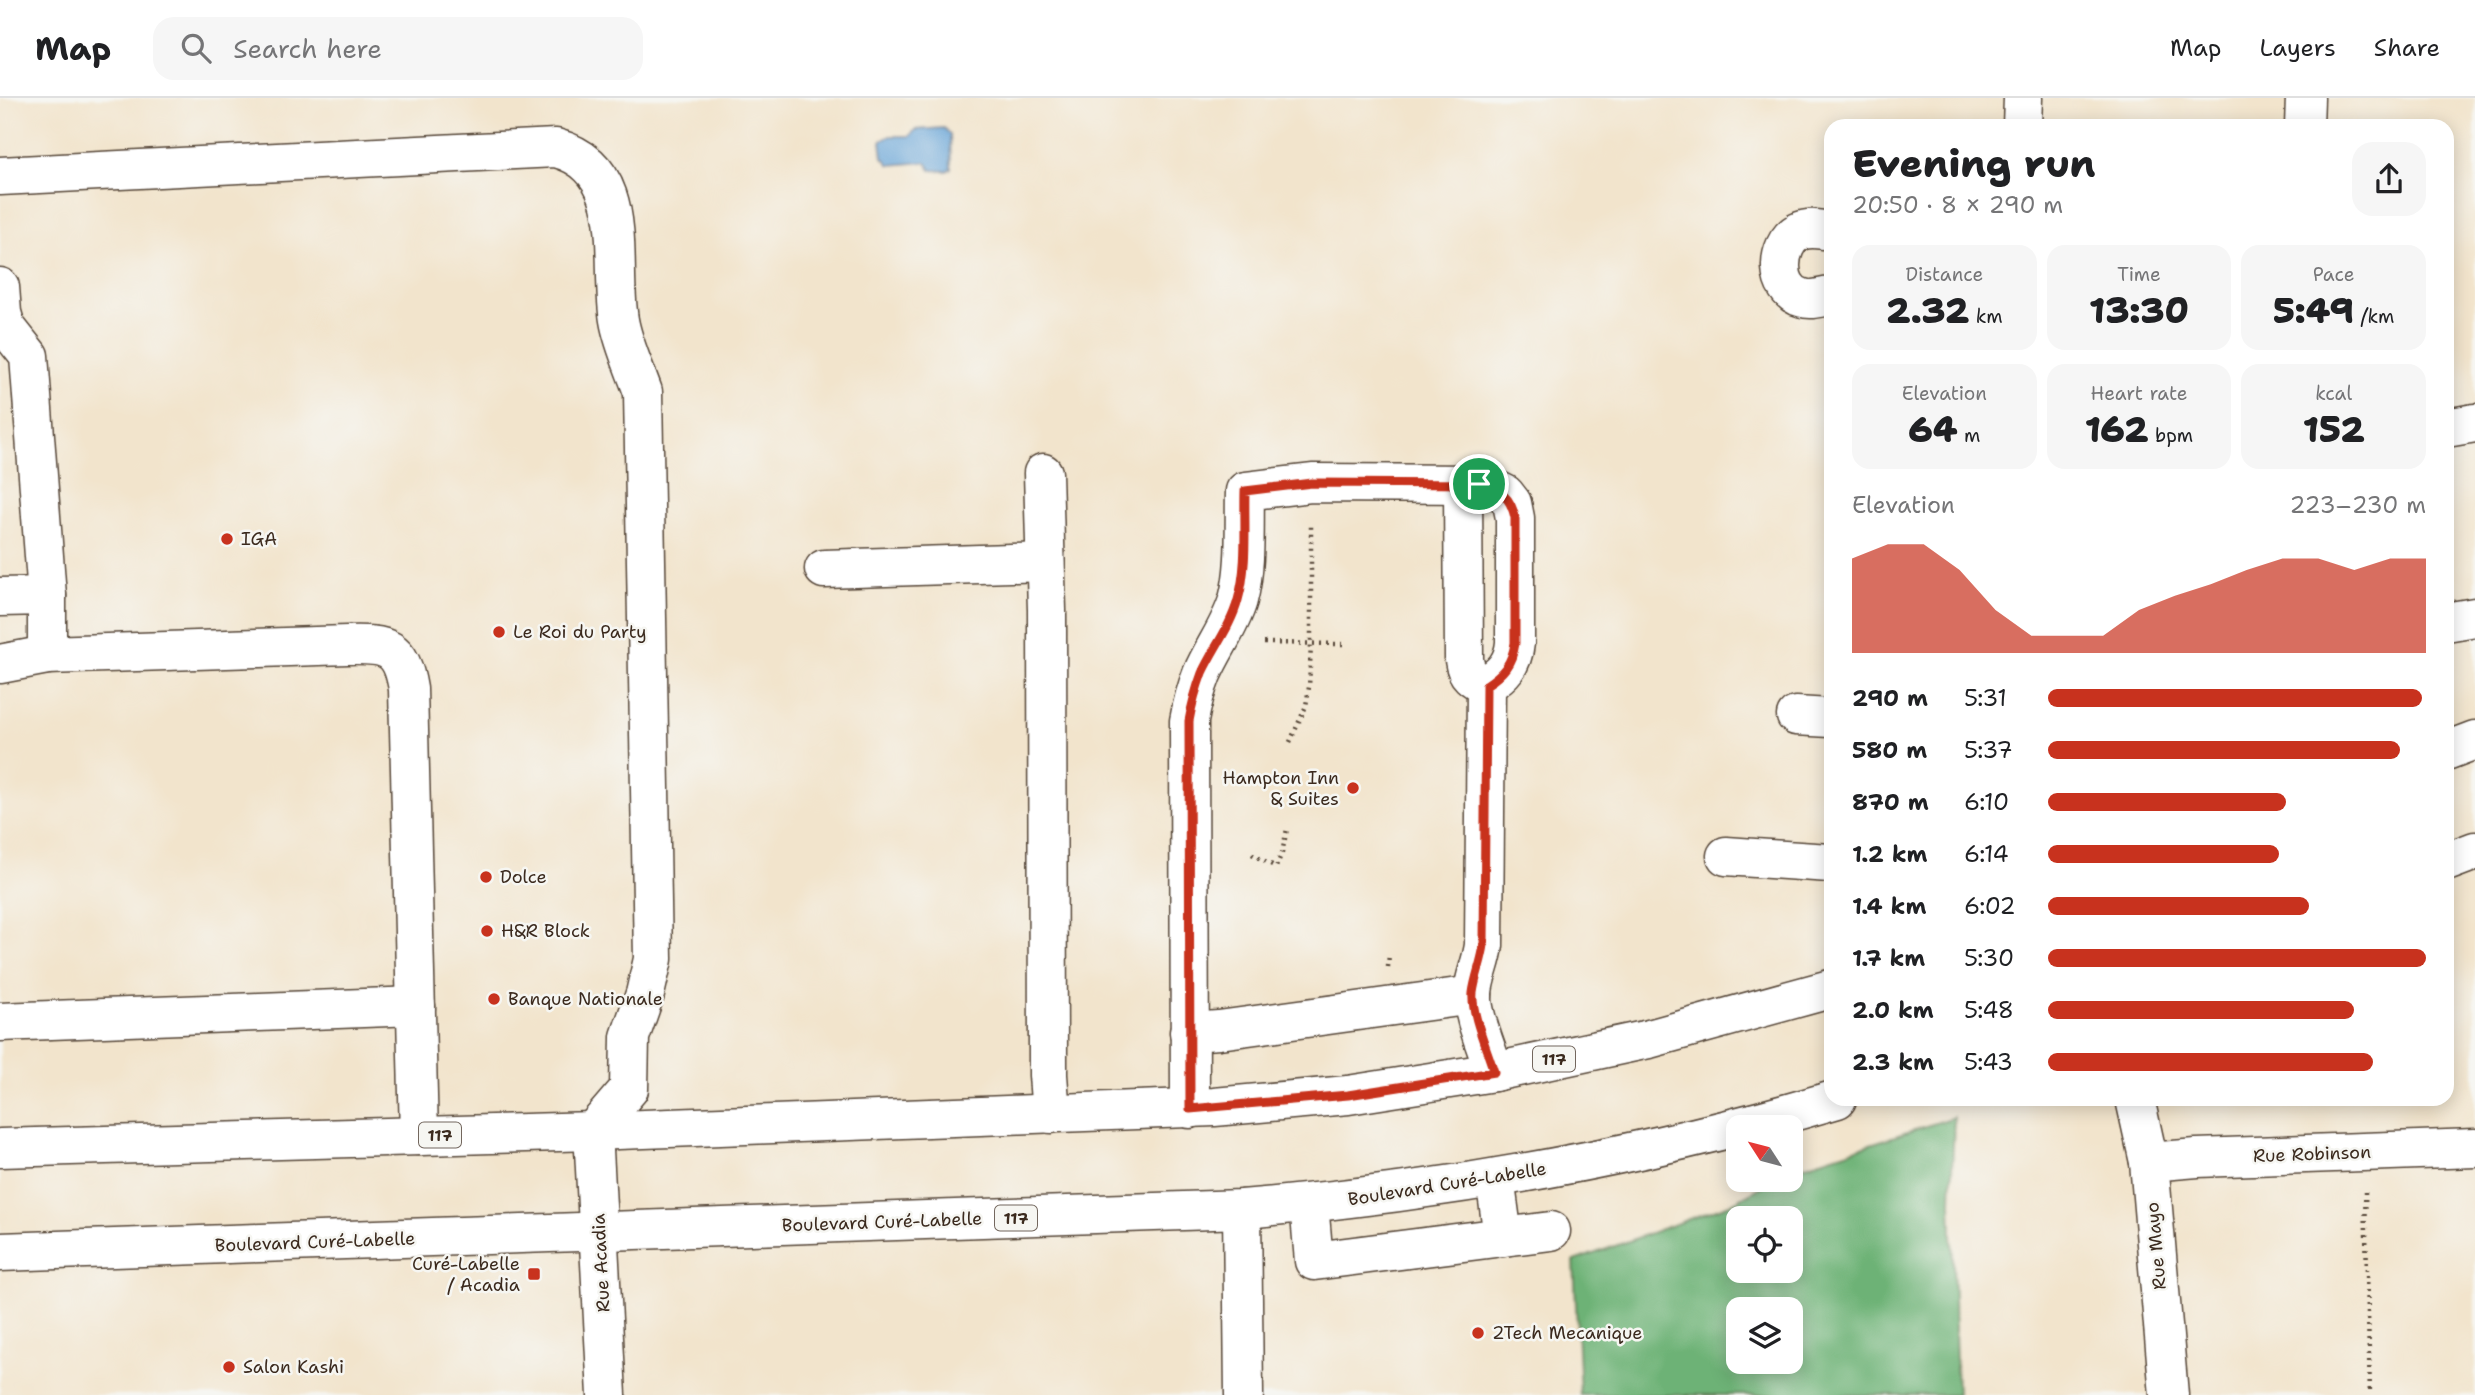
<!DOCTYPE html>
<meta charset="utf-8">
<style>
:root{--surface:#fff;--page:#f6f6f6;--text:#202124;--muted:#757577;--line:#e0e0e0;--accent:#c8321e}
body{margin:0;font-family:"Shantell Sans",sans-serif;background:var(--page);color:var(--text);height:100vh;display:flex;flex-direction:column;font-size:26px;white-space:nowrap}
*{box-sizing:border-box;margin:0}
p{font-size:23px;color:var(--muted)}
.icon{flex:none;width:38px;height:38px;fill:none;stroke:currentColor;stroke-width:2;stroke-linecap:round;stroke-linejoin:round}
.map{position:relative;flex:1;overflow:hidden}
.drawer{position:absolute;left:1824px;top:21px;width:630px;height:987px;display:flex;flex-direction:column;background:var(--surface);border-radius:21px;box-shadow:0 4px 18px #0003}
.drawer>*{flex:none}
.needle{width:46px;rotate:306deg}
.fabs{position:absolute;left:1726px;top:1017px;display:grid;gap:14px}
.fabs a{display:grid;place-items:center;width:77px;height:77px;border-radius:14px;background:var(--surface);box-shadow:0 4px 18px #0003;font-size:35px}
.pin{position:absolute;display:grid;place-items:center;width:60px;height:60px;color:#fff;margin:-30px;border:4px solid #fff;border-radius:50%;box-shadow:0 2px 7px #0007}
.round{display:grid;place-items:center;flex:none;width:74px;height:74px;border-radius:21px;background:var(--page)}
.head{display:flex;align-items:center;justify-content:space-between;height:119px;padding:0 28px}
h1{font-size:38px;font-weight:800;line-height:52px}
.stats{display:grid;grid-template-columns:repeat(3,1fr);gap:10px;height:119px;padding:7px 28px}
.stats div{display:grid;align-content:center;border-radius:18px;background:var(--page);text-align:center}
.stats b{font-size:35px;font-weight:800}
.stats small{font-size:19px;font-weight:400}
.stats p{font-size:19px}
.chart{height:196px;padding:14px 28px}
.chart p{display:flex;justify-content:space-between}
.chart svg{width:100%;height:126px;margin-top:7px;fill:var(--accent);opacity:.7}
ul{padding:0 28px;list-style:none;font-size:23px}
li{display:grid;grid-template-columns:112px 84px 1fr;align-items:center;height:52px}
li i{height:18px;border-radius:9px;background:var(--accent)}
header{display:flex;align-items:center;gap:42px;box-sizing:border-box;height:98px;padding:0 35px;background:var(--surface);border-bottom:2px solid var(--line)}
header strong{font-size:33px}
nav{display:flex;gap:38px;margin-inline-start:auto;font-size:24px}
.search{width:490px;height:63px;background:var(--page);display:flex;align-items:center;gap:18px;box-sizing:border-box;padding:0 24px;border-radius:21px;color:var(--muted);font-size:26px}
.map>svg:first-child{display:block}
.forest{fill:#6db276;stroke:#546e4a;stroke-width:2;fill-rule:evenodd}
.water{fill:#65a3d7;stroke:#50667a;stroke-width:2}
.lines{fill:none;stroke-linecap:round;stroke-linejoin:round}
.minor-casing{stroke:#564638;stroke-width:41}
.major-casing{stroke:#564638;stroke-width:41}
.path{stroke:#564638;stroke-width:4.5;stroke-dasharray:2 5;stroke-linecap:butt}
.minor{stroke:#fff;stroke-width:38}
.major{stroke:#fff;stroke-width:38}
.route-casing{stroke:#fff;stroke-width:14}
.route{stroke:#c8321e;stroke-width:9}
.poi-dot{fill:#c8321e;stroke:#f6f6f2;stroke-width:2.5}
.labels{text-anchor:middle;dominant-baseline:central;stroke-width:5;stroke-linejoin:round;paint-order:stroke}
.shield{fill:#f6f6f2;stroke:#73675e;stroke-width:2}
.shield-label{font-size:16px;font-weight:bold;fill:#3b2a1e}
.poi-label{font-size:18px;fill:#3b2a1e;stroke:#f6f6f2;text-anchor:start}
.street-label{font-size:18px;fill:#3b2a1e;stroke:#f6f6f2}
</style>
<header>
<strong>Map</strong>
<div class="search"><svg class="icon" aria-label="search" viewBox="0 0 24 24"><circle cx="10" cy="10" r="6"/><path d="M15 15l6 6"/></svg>Search here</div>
<nav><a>Map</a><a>Layers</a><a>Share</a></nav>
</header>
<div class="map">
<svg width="2475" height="1297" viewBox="0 0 2475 1297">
<rect width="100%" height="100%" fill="#f6f6f2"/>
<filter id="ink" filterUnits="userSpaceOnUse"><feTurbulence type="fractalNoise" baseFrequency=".0143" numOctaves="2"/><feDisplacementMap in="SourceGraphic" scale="14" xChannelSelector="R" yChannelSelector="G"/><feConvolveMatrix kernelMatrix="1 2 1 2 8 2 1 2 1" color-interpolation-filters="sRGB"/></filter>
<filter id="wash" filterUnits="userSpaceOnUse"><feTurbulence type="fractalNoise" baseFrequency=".00686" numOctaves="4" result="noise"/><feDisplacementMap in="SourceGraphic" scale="28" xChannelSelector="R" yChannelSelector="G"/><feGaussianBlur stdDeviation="1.57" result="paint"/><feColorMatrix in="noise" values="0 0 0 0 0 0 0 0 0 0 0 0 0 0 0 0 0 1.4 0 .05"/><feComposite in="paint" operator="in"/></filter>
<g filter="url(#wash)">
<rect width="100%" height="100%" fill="#f2e4cc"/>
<!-- forest -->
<path class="forest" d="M1954 1019 1951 1103 1957 1297H1580L1574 1163 1730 1106 1774 1082H1790V1072ZM1738 1120H1790V1172H1738ZM1738 1211H1790V1264H1738Z"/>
<!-- water -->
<path class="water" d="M944 30 950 37 951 70 947 73 931 72 926 64 890 67 883 59 881 43 890 38H910L915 32Z"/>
</g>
<g filter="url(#ink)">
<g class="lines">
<!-- minor casing -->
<g class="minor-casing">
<g id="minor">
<path d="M2022 28 2023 0"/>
<path d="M2304 28 2305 0"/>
<path d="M0 78 556 50C634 71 609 162 619 222 623 246 635 271 643 294L653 861 645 896 630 939 629 991 593 1033 607 1297"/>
<path d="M1830 133C1820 131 1808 129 1798 134 1775 147 1774 193 1803 200 1812 203 1822 199 1830 198"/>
<path d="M0 189 2 215 6 229 29 258 47 498V557"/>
<path d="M2446 330 2475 325"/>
<path d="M1043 375 1047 512 1048 977 1051 1016"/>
<path d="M1463 385 1464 562C1466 577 1473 581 1486 587"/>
<path d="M824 471 1045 464"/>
<path d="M0 499 47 498"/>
<path d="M2446 524 2475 519"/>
<path d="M0 566 47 557 347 547C387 546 401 548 408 591L419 1038"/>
<path d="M1486 587 1484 847C1482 864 1474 879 1473 895 1471 916 1488 953 1494 974"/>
<path d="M1796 618 1830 620"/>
<path d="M1726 758 1830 765"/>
<path d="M0 924 416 908"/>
<path d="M1189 934 1219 932 1473 897"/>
<path d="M2135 1001 2149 1064 2169 1297"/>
<path d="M1190 1011 1189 623C1192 606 1196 591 1202 576 1213 550 1230 529 1238 502 1247 468 1244 428 1245 393L1312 385 1479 386 1491 389 1505 396 1512 405 1515 420V545C1513 566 1503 576 1486 587"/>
<path d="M2149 1064 2197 1060 2475 1050"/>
<path d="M1309 1106 1314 1163 1503 1139 1495 1080"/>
<path d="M1242 1111 1244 1297"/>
<path d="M1503 1139 1551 1133"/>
</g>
</g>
<!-- major casing -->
<g class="major-casing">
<g id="major">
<path d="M2446 653 2475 642"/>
<path d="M2446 764 2475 753"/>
<path d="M0 1050 593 1033 1214 1009 1348 997 1494 974 1649 941 1830 891"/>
<path d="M0 1154 1242 1111C1443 1094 1643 1059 1837 1001"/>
</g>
</g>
<!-- path -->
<g class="path">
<path d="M1264 545 1343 546"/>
<path d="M1290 644 1306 608 1309 589 1311 546V425"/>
<path d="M1252 756 1276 769 1282 755 1287 731"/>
<path d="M1388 869 1389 856"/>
<path d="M2365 1094 2370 1297"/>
</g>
<!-- minor -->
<use href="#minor" class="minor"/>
<!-- major -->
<use href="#major" class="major"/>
</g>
</g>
<g class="lines" filter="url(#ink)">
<!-- route casing -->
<g class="route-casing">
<path id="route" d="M1312 385 1479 386C1500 391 1511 399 1515 420V545C1512 566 1503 576 1486 587L1484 847C1482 863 1475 879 1473 895 1471 916 1488 953 1494 974L1348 997 1190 1011 1189 623C1192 606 1196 591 1202 575 1213 551 1231 528 1238 502 1248 468 1244 428 1245 393Z"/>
</g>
<!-- route -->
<use href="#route" class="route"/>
</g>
<!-- markers -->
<g class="poi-dot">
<circle cx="227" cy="441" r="7"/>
<circle cx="499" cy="534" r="7"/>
<circle cx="1353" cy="690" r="7"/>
<circle cx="486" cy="779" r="7"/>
<circle cx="487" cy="833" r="7"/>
<circle cx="494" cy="901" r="7"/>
<rect x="527" y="1169" width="14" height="14" rx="3.5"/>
<circle cx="1478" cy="1235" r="7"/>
<circle cx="229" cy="1269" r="7"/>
</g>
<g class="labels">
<!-- shield labels -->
<g class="shield">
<rect x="1533" y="948.5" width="42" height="25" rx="5"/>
<rect x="419" y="1024.5" width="42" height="25" rx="5"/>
<rect x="995" y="1107.5" width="42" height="25" rx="5"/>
</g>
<g class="shield-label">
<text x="1554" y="961">117</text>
<text x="440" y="1037">117</text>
<text x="1016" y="1120">117</text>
</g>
<!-- poi labels -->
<g class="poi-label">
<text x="241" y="441">IGA</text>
<text x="513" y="534">Le Roi du Party</text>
<text x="1339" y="680" text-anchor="end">Hampton Inn<tspan x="1339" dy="21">&amp; Suites</tspan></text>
<text x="500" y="779">Dolce</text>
<text x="501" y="833">H&amp;R Block</text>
<text x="508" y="901">Banque Nationale</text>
<text x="520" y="1166" text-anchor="end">Curé-Labelle<tspan x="520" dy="21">/ Acadia</tspan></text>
<text x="1492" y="1235">2Tech Mecanique</text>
<text x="243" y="1269">Salon Kashi</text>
</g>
<!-- street labels -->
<g class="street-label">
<text transform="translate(2312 1056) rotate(-2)">Rue Robinson</text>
<text transform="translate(1447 1086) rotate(-9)">Boulevard Curé-Labelle</text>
<text transform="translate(882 1124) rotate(-2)">Boulevard Curé-Labelle</text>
<text transform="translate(315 1144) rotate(-2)">Boulevard Curé-Labelle</text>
<text transform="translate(2156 1148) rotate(-95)">Rue Mayo</text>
<text transform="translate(601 1165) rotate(-93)">Rue Acadia</text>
</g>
</g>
</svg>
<div class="fabs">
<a><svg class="needle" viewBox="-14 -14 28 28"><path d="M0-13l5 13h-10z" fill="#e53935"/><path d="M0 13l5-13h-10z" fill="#757577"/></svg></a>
<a><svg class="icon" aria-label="locate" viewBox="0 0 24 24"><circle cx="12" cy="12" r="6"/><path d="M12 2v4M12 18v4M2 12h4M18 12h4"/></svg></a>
<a><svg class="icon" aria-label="layers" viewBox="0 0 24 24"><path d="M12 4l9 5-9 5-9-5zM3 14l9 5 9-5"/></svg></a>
</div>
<div class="pin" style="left:1479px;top:386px;background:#1e9e55"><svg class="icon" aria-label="arrive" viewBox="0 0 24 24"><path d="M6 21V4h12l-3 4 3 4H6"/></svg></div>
<section class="drawer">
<div class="head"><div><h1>Evening run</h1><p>20:50 · 8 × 290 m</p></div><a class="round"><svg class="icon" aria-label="share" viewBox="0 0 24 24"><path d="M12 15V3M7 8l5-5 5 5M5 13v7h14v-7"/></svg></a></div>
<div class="stats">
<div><p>Distance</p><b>2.32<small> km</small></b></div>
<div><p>Time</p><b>13:30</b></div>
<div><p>Pace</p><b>5:49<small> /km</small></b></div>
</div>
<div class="stats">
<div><p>Elevation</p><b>64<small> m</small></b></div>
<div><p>Heart rate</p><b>162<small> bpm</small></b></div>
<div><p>kcal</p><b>152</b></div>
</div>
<div class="chart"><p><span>Elevation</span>223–230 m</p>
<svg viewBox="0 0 160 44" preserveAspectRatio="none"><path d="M0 44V11L10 6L20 6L30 15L40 29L50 38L60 38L70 38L80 29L90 24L100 20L110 15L120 11L130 11L140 15L150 11L160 11V44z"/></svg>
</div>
<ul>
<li><b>290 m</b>5:31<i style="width:99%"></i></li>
<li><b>580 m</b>5:37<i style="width:93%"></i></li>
<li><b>870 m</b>6:10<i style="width:63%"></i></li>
<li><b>1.2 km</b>6:14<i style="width:61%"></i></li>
<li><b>1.4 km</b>6:02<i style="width:69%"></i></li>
<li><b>1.7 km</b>5:30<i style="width:100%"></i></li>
<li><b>2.0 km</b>5:48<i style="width:81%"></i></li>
<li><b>2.3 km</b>5:43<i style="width:86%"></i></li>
</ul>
</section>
</div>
